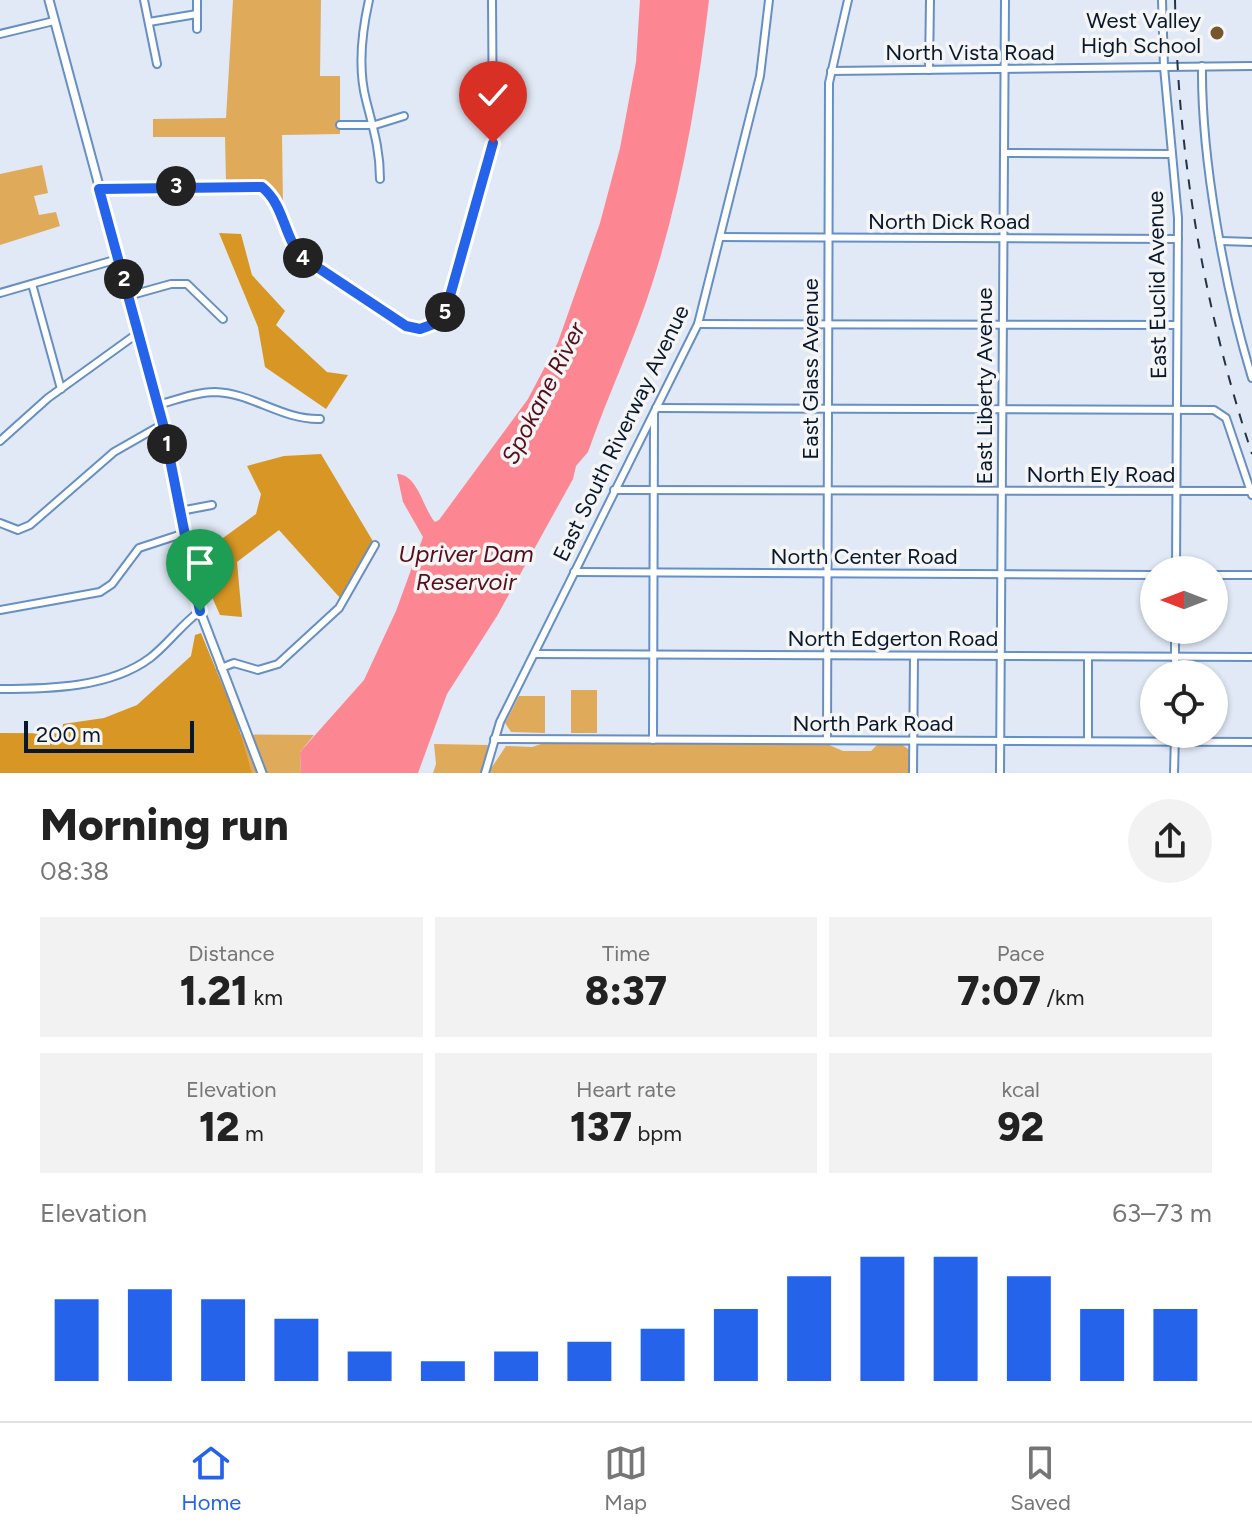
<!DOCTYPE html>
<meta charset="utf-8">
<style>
:root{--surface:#fff;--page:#f2f2f2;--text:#222;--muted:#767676;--line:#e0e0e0;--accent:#2563eb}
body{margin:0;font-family:Figtree,sans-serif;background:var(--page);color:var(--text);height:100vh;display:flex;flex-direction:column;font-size:30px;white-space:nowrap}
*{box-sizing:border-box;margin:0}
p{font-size:26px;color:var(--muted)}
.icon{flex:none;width:44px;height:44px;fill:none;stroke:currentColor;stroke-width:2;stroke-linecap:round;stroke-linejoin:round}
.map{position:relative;height:773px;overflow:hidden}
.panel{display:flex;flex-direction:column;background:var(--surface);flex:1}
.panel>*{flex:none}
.needle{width:52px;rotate:270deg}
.buttons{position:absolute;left:1140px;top:556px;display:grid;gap:16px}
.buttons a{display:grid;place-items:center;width:88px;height:88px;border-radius:50%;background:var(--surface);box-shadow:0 2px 6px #0004;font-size:40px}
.scale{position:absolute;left:24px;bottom:20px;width:170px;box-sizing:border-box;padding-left:8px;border:4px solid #08182c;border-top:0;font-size:22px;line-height:28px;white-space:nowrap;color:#08182c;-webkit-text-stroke:6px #f5f5f5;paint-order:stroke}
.pin{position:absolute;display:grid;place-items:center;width:68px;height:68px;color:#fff;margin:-82px -34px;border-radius:50% 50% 50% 0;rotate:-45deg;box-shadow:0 0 8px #0007}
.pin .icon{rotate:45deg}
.km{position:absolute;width:40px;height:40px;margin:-20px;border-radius:50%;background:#222;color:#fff;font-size:22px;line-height:40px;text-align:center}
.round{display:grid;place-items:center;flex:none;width:84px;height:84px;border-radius:42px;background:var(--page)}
.headline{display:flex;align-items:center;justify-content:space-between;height:136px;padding:0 40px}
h1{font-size:44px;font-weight:800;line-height:60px}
.metrics{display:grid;grid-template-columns:repeat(3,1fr);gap:12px;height:136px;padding:8px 40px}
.metrics div{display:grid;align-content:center;border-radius:0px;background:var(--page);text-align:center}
.metrics b{font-size:40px;font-weight:800}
.metrics small{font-size:22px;font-weight:400}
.metrics p{font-size:22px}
.chart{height:224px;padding:16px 40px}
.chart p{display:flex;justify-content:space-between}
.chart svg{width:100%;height:144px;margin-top:8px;stroke:var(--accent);stroke-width:6}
.menu{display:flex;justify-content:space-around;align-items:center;height:112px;border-top:2px solid var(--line);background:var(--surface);font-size:22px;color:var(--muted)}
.menu a{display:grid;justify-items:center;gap:4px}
.menu .current{color:var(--accent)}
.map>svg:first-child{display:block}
.green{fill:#e0aa5b}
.forest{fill:#d89724}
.water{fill:#fc8792}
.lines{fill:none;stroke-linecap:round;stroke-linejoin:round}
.minor-casing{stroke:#668fc4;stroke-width:10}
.major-casing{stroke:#668fc4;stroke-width:11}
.minor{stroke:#fff;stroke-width:6}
.major{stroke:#fff;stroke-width:7}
.rail{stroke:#243346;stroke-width:2;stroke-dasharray:10 10;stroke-linecap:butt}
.route-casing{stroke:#fff;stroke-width:16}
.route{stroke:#2563eb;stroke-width:10}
.poi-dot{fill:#74572b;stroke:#f5f5f5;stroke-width:3}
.labels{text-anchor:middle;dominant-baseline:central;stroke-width:7;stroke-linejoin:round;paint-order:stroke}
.poi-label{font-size:22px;fill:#08182c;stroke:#f5f5f5;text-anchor:end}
.street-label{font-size:22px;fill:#08182c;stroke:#f5f5f5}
.water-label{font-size:24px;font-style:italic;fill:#560e1c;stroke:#f5f5f5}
</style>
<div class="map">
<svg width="1252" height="773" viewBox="0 0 1252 773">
<rect width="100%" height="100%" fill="#e0e9f5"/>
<!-- green -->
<g class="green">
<path d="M233 0H321L320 76H340V134L282 135 283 206C269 183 252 182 226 182L225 137H153V119L226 118Z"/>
<path d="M42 165 48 193 34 196 39 215 56 212 60 226 0 245V174Z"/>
<rect x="571" y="690" width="26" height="43"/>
<path d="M519 696H545V733L511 732 505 723Z"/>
<path d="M0 733 314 735 300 752 301 773H0Z"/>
<path d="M547 742 827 744 843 751H871L877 745 901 744 911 751 910 773H488L506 746 532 747Z"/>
<path d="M434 744 488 745 481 773H433L436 764Z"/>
</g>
<!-- forest -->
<g class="forest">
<path d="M219 233 241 234 252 275 285 311 276 325 327 372 348 375 326 409 265 367 258 327Z"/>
<path d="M321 454 374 543 341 599 279 530 237 562 242 617 220 615 208 588 201 554 256 514 261 494 247 466 284 456Z"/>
<path d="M201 633 236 718 252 773H0V733L62 734 63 724 104 718 137 705 191 656 195 635Z"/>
</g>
<!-- water -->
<path class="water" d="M640 0H709C698 94 682 190 653 281 635 339 608 394 588 452L576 466 573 479 497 616 447 694 418 773H301L300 752 364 680 396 611 423 537 403 502 397 474C418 474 423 509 435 522L439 520 528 399 558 342 600 223 620 148 636 62Z"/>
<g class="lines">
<!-- minor casing -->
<g class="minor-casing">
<g id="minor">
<path d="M144 0 157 64"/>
<path d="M197 0V29"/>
<path d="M369 0C362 31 358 69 366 100 373 128 380 149 380 179"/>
<path d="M1162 0 1164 67 1178 218 1176 570"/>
<path d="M149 22 197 14"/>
<path d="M0 34 54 21"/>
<path d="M1202 66C1201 159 1225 289 1252 378"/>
<path d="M929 70 930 0"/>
<path d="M831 71 1252 66"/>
<path d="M340 125H375L404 116"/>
<path d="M1005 153 1171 154"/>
<path d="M99 189 262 187C285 206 283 235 302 257 323 271 398 329 418 329 433 330 440 322 446 310L488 168 493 143 492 0"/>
<path d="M720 237 1178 239"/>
<path d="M1221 241 1252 242"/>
<path d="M32 284 61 389"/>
<path d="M0 293 118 259"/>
<path d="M128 296 171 284H187L223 319"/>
<path d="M698 324 1177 325"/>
<path d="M158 405C176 400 196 392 215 392 252 393 282 420 320 419"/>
<path d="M656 408 1214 410 1226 418 1252 495"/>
<path d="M0 441 48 398 138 333"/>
<path d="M614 490 1251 491"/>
<path d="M180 511 212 505"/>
<path d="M0 523 18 530 30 525 114 452 163 424"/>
<path d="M574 572 1154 575"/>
<path d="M1214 575H1252"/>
<path d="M0 610 100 592 112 584 139 548 185 533"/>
<path d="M534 654 1252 657"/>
<path d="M1088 657V741"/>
<path d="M221 668 234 663 258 670 278 664 339 608 375 545"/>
<path d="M1175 674V630"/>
<path d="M0 689C48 689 110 688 150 658 168 644 181 625 200 611"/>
<path d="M494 739 1252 742"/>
<path d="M653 740 654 415"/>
<path d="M827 740 829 83 848 0"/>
<path d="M485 773 500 722 698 324 760 76 769 0"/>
<path d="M913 773 914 656"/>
<path d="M1000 773 1005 0"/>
<path d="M1174 773 1175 734"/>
</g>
</g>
<!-- major casing -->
<g class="major-casing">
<path id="major" d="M49 0 158 405 200 611 262 773"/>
</g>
<!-- minor -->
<use href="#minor" class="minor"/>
<!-- major -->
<use href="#major" class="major"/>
<!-- rail -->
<path class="rail" d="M1175 0C1178 157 1203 305 1252 454"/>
</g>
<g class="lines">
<!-- route casing -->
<g class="route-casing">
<path id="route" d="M200 611 163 424 99 189 262 187C285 206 283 236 302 257L406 326 420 329 439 322 446 310 493 143"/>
</g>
<!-- route -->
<use href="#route" class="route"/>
</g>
<!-- markers -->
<circle class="poi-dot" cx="1217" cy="33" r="8"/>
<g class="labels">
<!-- poi labels -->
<g class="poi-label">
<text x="1201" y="20">West Valley<tspan x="1201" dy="25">High School</tspan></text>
</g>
<!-- street labels -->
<g class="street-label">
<text x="970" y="52">North Vista Road</text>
<text x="949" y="221">North Dick Road</text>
<text transform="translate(1157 285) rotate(-91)">East Euclid Avenue</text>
<text transform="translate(810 369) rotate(-90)">East Glass Avenue</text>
<text transform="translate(984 386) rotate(-90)">East Liberty Avenue</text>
<text transform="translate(621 433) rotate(-64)">East South Riverway Avenue</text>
<text x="1101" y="474">North Ely Road</text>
<text x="864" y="556">North Center Road</text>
<text x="893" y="638">North Edgerton Road</text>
<text x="873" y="723">North Park Road</text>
</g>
<!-- water labels -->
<g class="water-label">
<text transform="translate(543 393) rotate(-63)">Spokane River</text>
<text x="466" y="553">Upriver Dam<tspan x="466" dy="28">Reservoir</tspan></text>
</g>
</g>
</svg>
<div class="buttons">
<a><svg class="needle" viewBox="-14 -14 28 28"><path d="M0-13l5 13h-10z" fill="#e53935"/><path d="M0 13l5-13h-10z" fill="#767676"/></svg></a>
<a><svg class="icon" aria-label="locate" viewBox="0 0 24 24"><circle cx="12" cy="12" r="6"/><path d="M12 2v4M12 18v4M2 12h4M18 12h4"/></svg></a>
</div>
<div class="scale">200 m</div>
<div class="pin" style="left:200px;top:611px;background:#1e9e55"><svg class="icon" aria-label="arrive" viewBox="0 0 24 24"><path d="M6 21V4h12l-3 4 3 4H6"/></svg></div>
<div class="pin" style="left:493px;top:143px;background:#d93025"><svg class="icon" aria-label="check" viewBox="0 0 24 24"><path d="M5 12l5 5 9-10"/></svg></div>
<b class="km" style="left:167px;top:444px">1</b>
<b class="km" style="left:124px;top:279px">2</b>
<b class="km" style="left:176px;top:186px">3</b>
<b class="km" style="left:303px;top:258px">4</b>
<b class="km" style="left:445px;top:312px">5</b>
</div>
<section class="panel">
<div class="headline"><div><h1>Morning run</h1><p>08:38</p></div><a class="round"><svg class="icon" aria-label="share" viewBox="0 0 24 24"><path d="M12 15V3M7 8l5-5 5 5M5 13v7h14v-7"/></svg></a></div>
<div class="metrics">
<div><p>Distance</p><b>1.21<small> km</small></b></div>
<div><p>Time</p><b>8:37</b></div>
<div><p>Pace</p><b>7:07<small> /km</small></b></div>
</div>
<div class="metrics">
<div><p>Elevation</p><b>12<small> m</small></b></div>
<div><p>Heart rate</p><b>137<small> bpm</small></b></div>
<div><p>kcal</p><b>92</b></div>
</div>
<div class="chart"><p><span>Elevation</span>63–73 m</p>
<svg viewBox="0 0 160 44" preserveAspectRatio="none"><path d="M5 44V19M15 44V16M25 44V19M35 44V25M45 44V35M55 44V38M65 44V35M75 44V32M85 44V28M95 44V22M105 44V12M115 44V6M125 44V6M135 44V12M145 44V22M155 44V22"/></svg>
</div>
</section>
<nav class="menu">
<a class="current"><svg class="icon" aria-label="home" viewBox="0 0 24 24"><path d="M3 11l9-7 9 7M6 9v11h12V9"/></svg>Home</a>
<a><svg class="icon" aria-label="map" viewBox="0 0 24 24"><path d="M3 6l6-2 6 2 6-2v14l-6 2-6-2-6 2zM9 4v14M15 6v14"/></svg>Map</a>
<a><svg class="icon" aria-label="saved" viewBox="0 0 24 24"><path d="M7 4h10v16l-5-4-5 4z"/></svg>Saved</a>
</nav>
